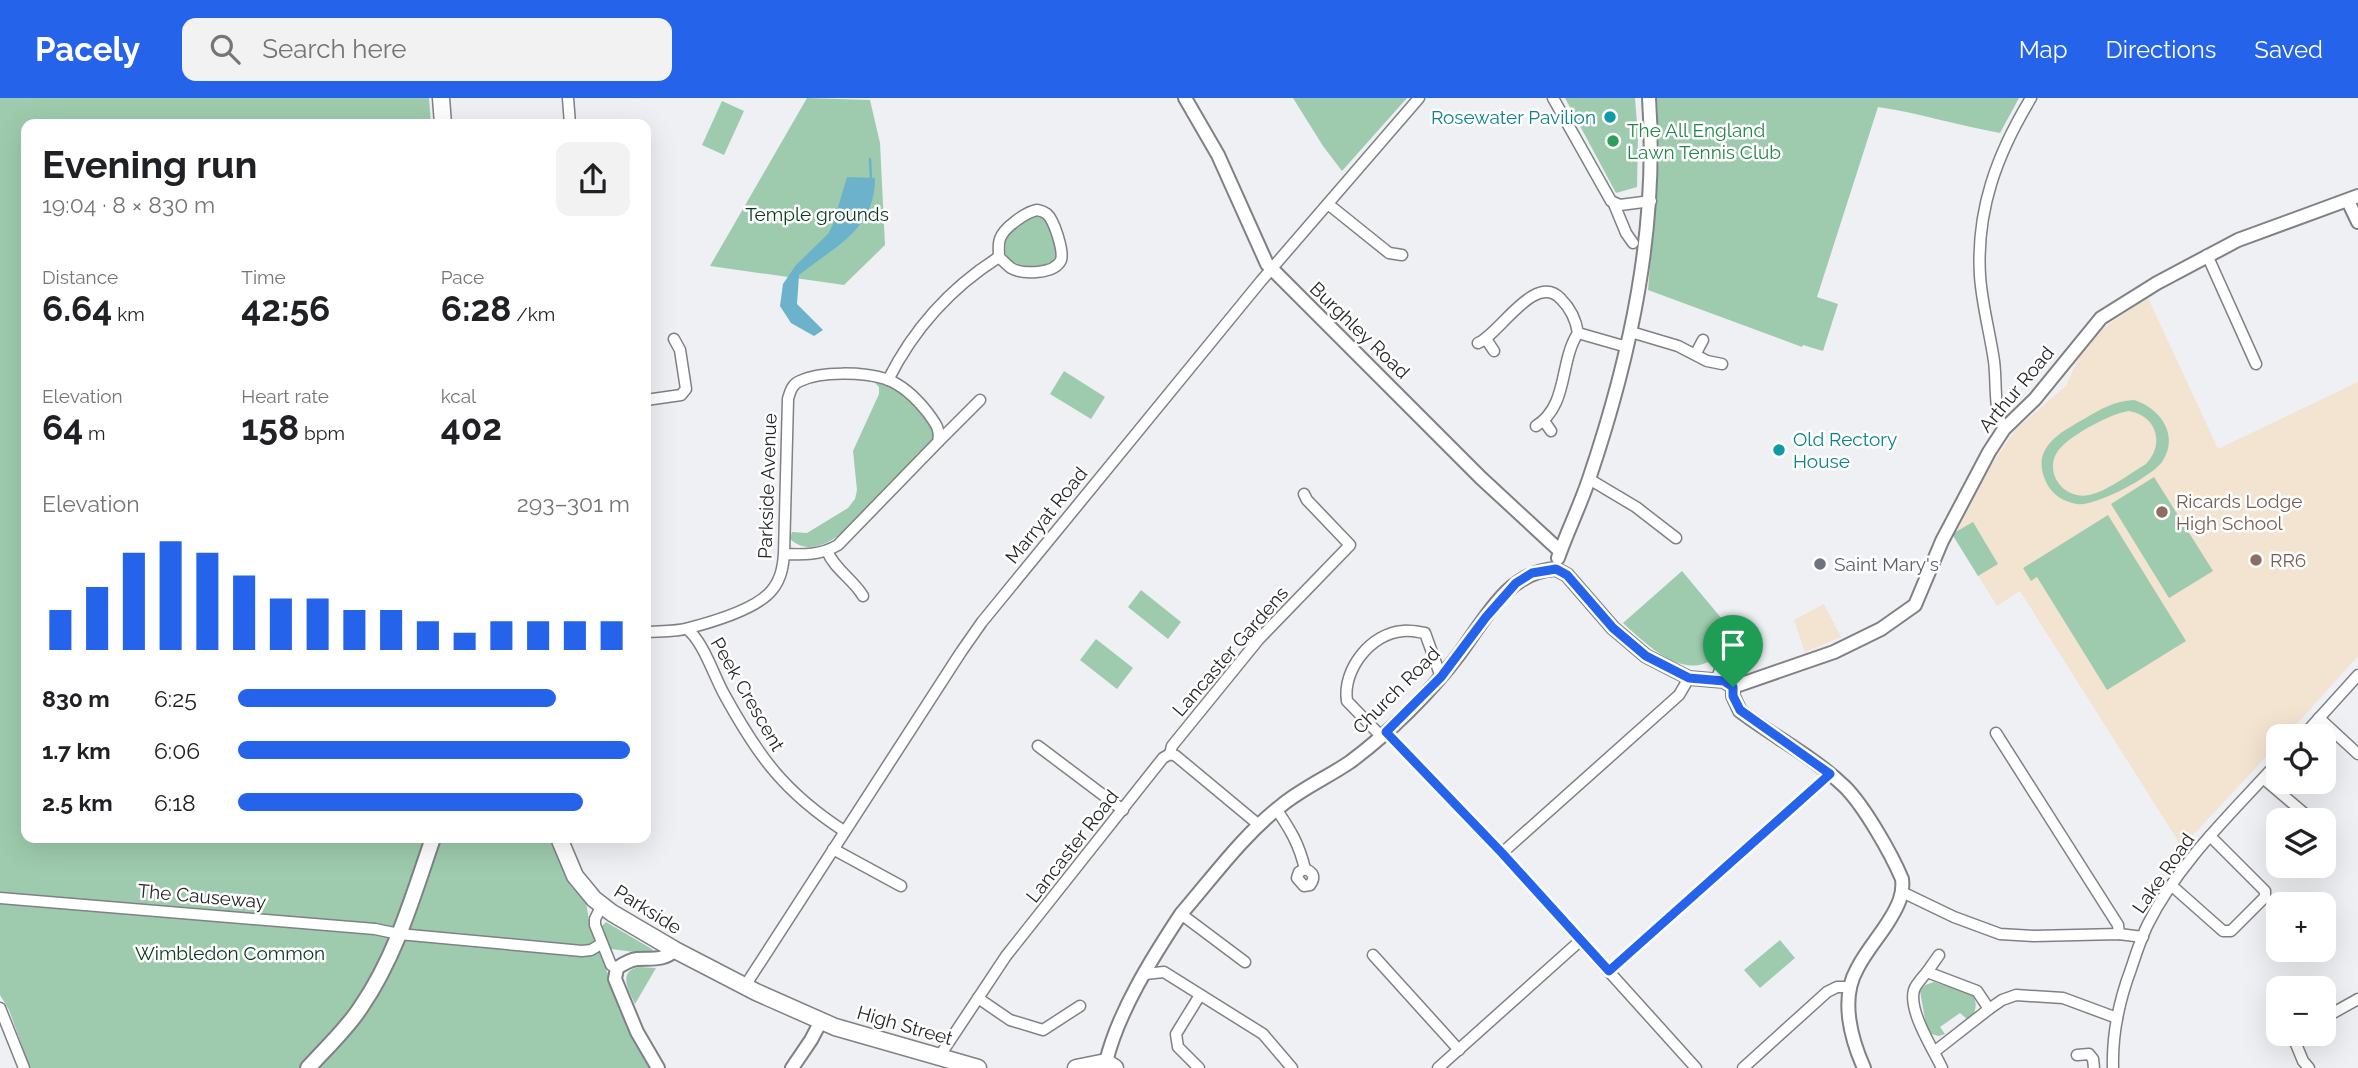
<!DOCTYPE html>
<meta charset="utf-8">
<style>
:root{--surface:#fff;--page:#f2f2f2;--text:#202124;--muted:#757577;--accent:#2563eb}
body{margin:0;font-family:Raleway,sans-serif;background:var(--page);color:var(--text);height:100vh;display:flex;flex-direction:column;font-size:26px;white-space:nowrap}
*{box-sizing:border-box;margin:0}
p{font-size:23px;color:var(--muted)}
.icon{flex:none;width:38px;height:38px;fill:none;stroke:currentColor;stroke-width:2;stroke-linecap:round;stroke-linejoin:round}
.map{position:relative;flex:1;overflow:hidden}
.panel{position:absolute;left:21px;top:21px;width:630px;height:724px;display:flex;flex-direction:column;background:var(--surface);border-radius:14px;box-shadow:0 7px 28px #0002}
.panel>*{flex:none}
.fabs{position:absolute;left:2266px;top:626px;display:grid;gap:14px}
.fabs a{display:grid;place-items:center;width:70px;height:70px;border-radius:14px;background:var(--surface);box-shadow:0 7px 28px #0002;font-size:35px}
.pin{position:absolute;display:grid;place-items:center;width:60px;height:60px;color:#fff;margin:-72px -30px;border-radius:50% 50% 50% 0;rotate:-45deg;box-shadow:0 0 7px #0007}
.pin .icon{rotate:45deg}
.round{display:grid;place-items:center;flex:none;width:74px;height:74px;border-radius:14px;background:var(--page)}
.head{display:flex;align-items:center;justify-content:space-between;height:119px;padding:0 21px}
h1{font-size:38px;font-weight:700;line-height:52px}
.figures{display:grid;grid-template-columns:repeat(3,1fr);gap:10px;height:119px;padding:7px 21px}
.figures div{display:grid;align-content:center}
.figures b{font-size:35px;font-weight:700}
.figures small{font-size:19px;font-weight:400}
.figures p{font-size:19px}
.chart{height:196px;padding:14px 21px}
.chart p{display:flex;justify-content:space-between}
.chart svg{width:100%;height:126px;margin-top:7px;stroke:var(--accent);stroke-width:6}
ul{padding:0 21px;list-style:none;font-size:23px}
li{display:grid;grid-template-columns:112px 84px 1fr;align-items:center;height:52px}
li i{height:18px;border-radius:9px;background:var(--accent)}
header{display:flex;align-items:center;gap:42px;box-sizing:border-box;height:98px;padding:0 35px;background:var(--accent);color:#fff}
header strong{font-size:33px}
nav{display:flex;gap:38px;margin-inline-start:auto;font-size:24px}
.search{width:490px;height:63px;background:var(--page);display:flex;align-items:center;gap:18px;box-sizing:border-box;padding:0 24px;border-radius:14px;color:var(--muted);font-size:26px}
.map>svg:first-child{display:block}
.education{fill:#f3e3d1}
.green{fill:#9ecbad;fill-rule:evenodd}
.water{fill:#6cb2ca}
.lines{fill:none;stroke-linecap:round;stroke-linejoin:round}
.stream{stroke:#6cb2ca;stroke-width:2.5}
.minor-casing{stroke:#7f8184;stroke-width:13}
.tertiary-casing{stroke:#7f8184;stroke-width:16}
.secondary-casing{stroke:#7f8184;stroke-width:18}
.primary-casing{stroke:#7f8184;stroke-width:19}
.minor{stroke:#fff;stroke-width:10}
.tertiary{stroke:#fff;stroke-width:12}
.secondary{stroke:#fff;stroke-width:14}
.primary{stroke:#fff;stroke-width:16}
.route-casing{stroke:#fff;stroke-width:14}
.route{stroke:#2563eb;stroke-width:9}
.culture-dot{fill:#0f9aa8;stroke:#fff;stroke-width:2.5}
.leisure-dot{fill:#2e9e5b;stroke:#fff;stroke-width:2.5}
.education-dot{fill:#8d6e63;stroke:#fff;stroke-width:2.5}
.worship-dot{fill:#6b7280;stroke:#fff;stroke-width:2.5}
.labels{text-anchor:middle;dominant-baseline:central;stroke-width:5;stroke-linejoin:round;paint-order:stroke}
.culture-label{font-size:19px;fill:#0d838f;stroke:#fff;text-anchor:end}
.leisure-label{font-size:19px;fill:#27864d;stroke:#fff;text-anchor:start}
.park-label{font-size:19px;fill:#0a371f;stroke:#fff}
.street-label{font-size:19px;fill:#262628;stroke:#fff}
.education-label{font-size:19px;fill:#785e54;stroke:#fff;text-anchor:start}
.worship-label{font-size:19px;fill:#5b616d;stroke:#fff;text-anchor:start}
</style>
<header>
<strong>Pacely</strong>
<div class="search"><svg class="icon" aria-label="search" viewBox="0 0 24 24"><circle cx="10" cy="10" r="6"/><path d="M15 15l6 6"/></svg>Search here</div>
<nav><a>Map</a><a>Directions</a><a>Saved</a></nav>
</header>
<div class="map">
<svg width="2358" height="970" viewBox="0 0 2358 970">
<rect width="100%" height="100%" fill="#eef0f3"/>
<!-- education -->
<g class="education">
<path d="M2148 200 2218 351 2358 284V558L2285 639H2278V646L2182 749 2020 493 1997 508 1954 439 1986 375 2016 331 2066 288 2084 247 2091 238Z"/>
<path d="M1824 506 1841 539 1805 554 1794 522Z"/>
</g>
<!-- green -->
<g class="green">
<path d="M0 0H429L431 26H26V740H552L570 787 586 804 590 829 633 941 652 970H30L9 912 0 897Z"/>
<path d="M807 0 870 2 880 45 885 147 844 187 710 168Z"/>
<path d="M1293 0H1407L1342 73 1323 48Z"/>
<path d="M1565 0H1635L1638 38 1637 89 1616 95Z"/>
<path d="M1657 0H2019L2000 35C1960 28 1919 15 1878 9L1817 199 1838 206 1823 253 1803 247 1802 249 1648 192 1659 60Z"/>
<path d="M722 3 744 13 724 57 702 47Z"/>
<path d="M1031 116 1047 121 1057 155 1054 163C1038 171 1014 172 1005 155L1006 136Z"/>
<path d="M1064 273 1105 299 1091 321 1050 296Z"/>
<path d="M872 282C895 287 934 316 934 342L844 434C827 446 808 457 790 441L792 434 807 435 848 410 855 401 857 392 853 353 879 296V289Z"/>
<path d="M2134 302C2160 310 2180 337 2162 364 2151 379 2095 409 2077 406 2064 404 2053 397 2047 386 2029 351 2059 335 2084 321 2101 311 2114 303 2134 302ZM2129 313C2157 318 2165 346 2146 366 2129 376 2108 393 2089 397 2066 402 2045 378 2056 356 2064 340 2111 315 2129 313Z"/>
<path d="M2154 379 2213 473 2169 500 2111 406Z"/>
<path d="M2108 417 2186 543 2107 592 2037 479 2031 483 2023 470Z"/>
<path d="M1973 424 1998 466 1978 478 1952 436Z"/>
<path d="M1682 473 1737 539C1727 549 1717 562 1703 566 1674 575 1642 542 1623 525Z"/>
<path d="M1141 492 1181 524 1168 541 1128 509Z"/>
<path d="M1096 541 1133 570 1117 591 1080 562Z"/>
<path d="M606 824 652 851 653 853 650 856 611 851 602 828Z"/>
<path d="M1780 842 1795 860 1760 890 1744 872Z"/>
<path d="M639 869 656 870 635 906C629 893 617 873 639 869Z"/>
<path d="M1934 884 1973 897C1978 908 1976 914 1968 922L1960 915 1940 929 1945 936 1939 938 1931 936 1926 927 1920 893 1925 887Z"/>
</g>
<!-- water -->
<path class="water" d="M847 79 875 80C875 132 835 148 799 177L797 206 823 232 814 238 791 225 780 208 783 186 796 167 828 136 833 126Z"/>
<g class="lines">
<!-- stream -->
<path class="stream" d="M870 61 871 81"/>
<!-- minor casing -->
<g class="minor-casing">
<g id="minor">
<path d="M568 0 570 26"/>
<path d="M1553 0 1611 103 1620 107 1651 103"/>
<path d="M1328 106 1389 155 1402 157"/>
<path d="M1614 106 1626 135 1633 145"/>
<path d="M1037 112C1042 113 1043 113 1047 116 1054 122 1064 153 1061 162 1055 176 1023 177 1011 170 1007 167 1003 163 999 159 999 153 998 146 1000 141 1003 130 1026 114 1037 112Z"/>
<path d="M2207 157 2256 266"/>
<path d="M1631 234 1678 248 1707 263 1722 266"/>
<path d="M1486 241 1494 253"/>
<path d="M1478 245C1500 236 1535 173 1561 201 1570 210 1576 222 1578 235L1627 249"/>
<path d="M1696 255 1703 242"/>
<path d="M888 282C914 230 950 190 999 159"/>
<path d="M646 302 681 297 686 291 680 252 674 241"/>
<path d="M1544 323 1551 333"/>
<path d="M1536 328C1569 307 1559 264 1578 235"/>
<path d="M2004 331C1993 312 1997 285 1994 263 1990 235 1982 207 1980 178 1976 112 1997 56 2031 0"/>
<path d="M939 343 980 302"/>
<path d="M1589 381 1636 409 1676 440"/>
<path d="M827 453C835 472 853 481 863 498"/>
<path d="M687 531C703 543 714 578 724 596 758 658 784 694 844 733"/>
<path d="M646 534C659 533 676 534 689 530 712 524 757 511 772 492 781 481 783 469 784 456L788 301C790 294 792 286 800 283 821 273 863 274 886 281 903 287 917 301 928 315 935 325 941 331 938 344L838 447C821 457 804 457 784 456"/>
<path d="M1716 582 1725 560 1750 537"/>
<path d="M2319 620 2358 656"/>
<path d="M1386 634 1502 755 1696 970"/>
<path d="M1996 635 2118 827 2119 836"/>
<path d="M1381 638 1347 603C1342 572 1371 535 1403 533 1410 532 1418 534 1425 535L1441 579"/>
<path d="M2302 639 2358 577"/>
<path d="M1038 648 1123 712"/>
<path d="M1170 656 1172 648 1259 541 1350 447 1307 402 1304 396"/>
<path d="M1170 656 1176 658 1259 727"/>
<path d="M2264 681 2312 722"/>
<path d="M1277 712C1291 733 1299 746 1305 771L1299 774 1297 780 1304 788 1310 787C1316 779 1313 774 1305 771"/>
<path d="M833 751 901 788"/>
<path d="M1502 755 1679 597 1689 580"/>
<path d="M2171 787 2223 833H2231L2265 799V793L2210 738"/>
<path d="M1902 794 1954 819 2000 836 2034 838 2119 836 2143 839"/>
<path d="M0 800 375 831 399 836 582 853 591 852 601 846"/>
<path d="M602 807 595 821V827L611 867 617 870"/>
<path d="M1181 816 1245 864"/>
<path d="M1373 857 1459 952"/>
<path d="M1609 873 1830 676"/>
<path d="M1927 874 1939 857"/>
<path d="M1145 876 1164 874 1263 936 1292 970"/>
<path d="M745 888 961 554 982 524 1261 183 1419 0"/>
<path d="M978 900 1010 922 1043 932 1080 908"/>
<path d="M0 910 24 970"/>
<path d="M1989 911 2002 902 2016 897 2063 900 2117 920"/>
<path d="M2324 920 2358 901"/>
<path d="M2301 936 2296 946 2303 963 2309 970"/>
<path d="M1934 954 1989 911 1977 893 1927 874C1923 879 1916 886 1914 892 1908 913 1933 951 1942 970"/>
<path d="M2077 957 2089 956 2093 961 2094 970"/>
<path d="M939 959 1006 858 1163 660 1170 656"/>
<path d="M1199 970 1178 949 1176 936 1200 897"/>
<path d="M1438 970 1581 842"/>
<path d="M1743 970 1827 894 1837 889H1850"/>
<path d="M2113 970C2112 936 2119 903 2131 871 2136 856 2141 840 2148 826 2179 764 2232 715 2278 664"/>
</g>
</g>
<!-- tertiary casing -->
<g class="tertiary-casing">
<g id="tertiary">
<path d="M1185 0 1218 57 1267 166 1481 380 1560 453"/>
<path d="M2348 103 2358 124"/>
<path d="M1558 460C1567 434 1580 408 1589 381 1631 257 1658 131 1649 0"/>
<path d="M1556 471 1567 477 1613 530 1646 558 1689 580 1724 583 1733 589"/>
<path d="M1733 589 1834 554 1881 531 1915 507 1942 443 1989 354 2004 331 2035 301 2101 220 2157 185 2238 142 2358 98"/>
<path d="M1733 589V598L1740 613C1774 639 1814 659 1845 689 1864 708 1891 755 1902 781 1904 796 1898 808 1890 821 1880 838 1866 853 1857 871 1840 901 1851 941 1864 970"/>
<path d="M1106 964C1118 914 1152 860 1181 816 1213 779 1243 737 1282 707 1303 690 1328 679 1350 664 1389 635 1431 594 1460 555 1486 520 1508 473 1556 471"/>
<path d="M658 970 637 934 615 881 617 870C623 866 629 862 637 861 651 860 664 863 675 852"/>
<path d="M792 970 811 942 821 923"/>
</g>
</g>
<!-- secondary casing -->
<g class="secondary-casing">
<path id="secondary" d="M308 970C326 950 347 931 361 909 396 858 413 798 433 740"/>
</g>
<!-- primary casing -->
<g class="primary-casing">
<g id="primary">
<path d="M441 0 443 26"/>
<path d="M559 740 575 778 594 801 612 815 675 852 756 894 835 929 978 970"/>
<path d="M1076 970 1106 964 1115 970"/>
</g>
</g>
<!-- minor -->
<use href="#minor" class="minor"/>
<!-- tertiary -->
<use href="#tertiary" class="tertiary"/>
<!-- secondary -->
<use href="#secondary" class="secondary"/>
<!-- primary -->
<use href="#primary" class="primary"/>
</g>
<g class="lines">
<!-- route casing -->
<g class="route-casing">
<path id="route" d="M1556 471 1567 477 1613 530 1646 558 1689 580 1724 583 1733 589V598L1740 612 1830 676 1609 873 1502 755 1386 634 1441 579 1486 519 1516 485 1532 475Z"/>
</g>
<!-- route -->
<use href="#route" class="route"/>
</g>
<!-- markers -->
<g class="culture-dot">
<circle cx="1610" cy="19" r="7"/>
<circle cx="1779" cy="352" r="7"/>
</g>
<circle class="leisure-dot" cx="1613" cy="43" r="7"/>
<g class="education-dot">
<circle cx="2162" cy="414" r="7"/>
<circle cx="2256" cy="462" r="7"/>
</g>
<circle class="worship-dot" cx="1820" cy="466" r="7"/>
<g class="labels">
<!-- culture labels -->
<g class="culture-label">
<text x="1596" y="19">Rosewater Pavilion</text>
<text x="1793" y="341" text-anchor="start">Old Rectory<tspan x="1793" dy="22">House</tspan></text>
</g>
<!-- leisure labels -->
<g class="leisure-label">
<text x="1627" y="32">The All England<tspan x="1627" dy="22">Lawn Tennis Club</tspan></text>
</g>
<!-- park labels -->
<g class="park-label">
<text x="817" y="116">Temple grounds</text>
<text x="230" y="855">Wimbledon Common</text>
</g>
<!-- street labels -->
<g class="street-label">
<text transform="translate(1360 232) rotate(44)">Burghley Road</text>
<text transform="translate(2016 291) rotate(-50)">Arthur Road</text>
<text transform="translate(767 388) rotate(-88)">Parkside Avenue</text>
<text transform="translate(1046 417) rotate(-51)">Marryat Road</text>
<text transform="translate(1230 553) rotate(-49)">Lancaster Gardens</text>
<text transform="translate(1396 592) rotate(-45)">Church Road</text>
<text transform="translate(748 596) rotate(60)">Peek Crescent</text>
<text transform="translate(1072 748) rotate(-52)">Lancaster Road</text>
<text transform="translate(2163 775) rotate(-55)">Lake Road</text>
<text transform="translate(202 798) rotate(5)">The Causeway</text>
<text transform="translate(648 811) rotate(32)">Parkside</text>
<text transform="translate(905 927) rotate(16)">High Street</text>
</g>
<!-- education labels -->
<g class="education-label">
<text x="2176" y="403">Ricards Lodge<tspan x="2176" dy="22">High School</tspan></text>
<text x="2270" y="462">RR6</text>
</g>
<!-- worship labels -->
<g class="worship-label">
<text x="1834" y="466">Saint Mary's</text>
</g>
</g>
</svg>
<div class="fabs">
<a><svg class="icon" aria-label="locate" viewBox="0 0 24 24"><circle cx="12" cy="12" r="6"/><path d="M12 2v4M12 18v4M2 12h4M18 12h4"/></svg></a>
<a><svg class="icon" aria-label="layers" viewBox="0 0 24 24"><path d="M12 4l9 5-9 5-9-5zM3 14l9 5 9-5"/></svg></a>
<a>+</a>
<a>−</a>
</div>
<div class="pin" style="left:1733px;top:589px;background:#1e9e55"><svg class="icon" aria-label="arrive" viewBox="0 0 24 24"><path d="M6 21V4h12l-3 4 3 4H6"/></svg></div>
<section class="panel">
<div class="head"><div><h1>Evening run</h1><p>19:04 · 8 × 830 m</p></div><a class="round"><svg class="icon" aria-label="share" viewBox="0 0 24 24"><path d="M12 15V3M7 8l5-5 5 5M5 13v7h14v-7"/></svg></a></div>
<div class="figures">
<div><p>Distance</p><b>6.64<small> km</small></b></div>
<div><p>Time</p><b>42:56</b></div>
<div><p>Pace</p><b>6:28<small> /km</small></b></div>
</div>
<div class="figures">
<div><p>Elevation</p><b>64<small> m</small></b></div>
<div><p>Heart rate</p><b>158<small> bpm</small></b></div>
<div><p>kcal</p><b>402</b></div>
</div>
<div class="chart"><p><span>Elevation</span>293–301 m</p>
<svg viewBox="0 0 160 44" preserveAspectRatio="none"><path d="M5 44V30M15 44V22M25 44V10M35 44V6M45 44V10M55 44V18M65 44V26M75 44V26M85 44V30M95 44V30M105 44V34M115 44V38M125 44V34M135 44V34M145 44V34M155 44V34"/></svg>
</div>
<ul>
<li><b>830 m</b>6:25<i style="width:81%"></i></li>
<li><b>1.7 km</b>6:06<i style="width:100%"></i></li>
<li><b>2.5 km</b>6:18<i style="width:88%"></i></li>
</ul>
</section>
</div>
